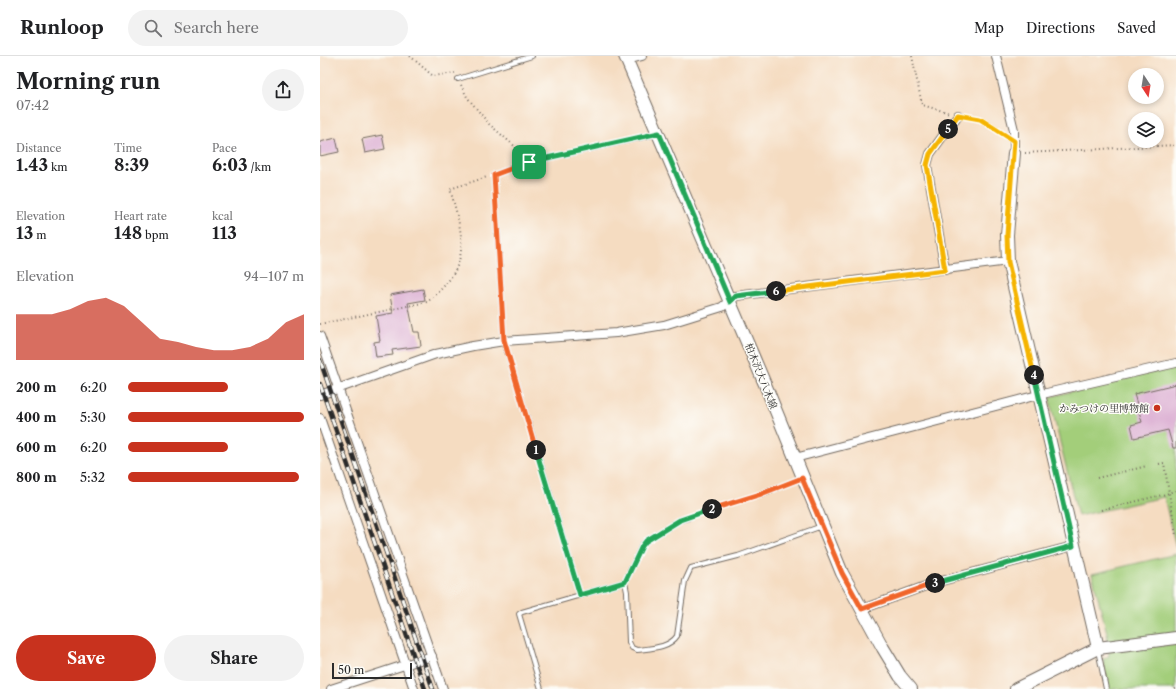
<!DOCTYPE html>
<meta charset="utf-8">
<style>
:root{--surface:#fff;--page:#f2f2f2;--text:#202124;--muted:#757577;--line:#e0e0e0;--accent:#c8321e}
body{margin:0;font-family:"Libre Caslon Text","Noto Serif JP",serif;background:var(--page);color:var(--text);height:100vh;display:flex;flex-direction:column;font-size:15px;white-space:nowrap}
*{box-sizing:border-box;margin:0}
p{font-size:13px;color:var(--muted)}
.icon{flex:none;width:22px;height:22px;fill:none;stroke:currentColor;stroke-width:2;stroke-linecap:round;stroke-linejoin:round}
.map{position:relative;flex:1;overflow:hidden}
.drawer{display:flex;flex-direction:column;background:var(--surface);width:320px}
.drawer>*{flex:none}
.needle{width:26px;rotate:168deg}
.buttons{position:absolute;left:808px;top:12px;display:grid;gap:8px}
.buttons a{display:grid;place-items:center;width:36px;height:36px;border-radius:50%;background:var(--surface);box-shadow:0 2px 6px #0003;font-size:20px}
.scale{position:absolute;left:12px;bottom:10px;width:80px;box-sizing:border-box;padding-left:4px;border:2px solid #2b2b2b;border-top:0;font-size:11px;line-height:14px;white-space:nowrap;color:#2b2b2b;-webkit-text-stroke:3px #fdfcf7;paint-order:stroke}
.pin{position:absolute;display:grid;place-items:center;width:34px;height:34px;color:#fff;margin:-17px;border-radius:8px;box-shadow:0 2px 6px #0006}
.km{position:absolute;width:20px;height:20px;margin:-10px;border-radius:50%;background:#222;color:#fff;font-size:11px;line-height:20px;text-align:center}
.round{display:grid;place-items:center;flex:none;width:42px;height:42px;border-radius:21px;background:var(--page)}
.overview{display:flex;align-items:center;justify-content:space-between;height:68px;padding:0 16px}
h1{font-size:22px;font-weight:700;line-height:30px}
.figures{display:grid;grid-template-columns:repeat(3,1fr);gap:6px;height:68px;padding:4px 16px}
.figures div{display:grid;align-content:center}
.figures b{font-size:17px;font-weight:700}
.figures small{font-size:11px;font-weight:400}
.figures p{font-size:11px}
.chart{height:112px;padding:8px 16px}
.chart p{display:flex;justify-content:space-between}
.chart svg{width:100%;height:72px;margin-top:4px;fill:var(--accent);opacity:.7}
.action{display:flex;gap:8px;margin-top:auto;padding:8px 16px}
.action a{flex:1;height:46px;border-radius:24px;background:var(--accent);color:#fff;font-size:16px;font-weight:700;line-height:46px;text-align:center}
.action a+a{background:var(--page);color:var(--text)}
ul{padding:0 16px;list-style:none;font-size:13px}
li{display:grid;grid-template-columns:64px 48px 1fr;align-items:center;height:30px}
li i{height:10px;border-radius:5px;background:var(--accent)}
header{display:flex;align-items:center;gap:24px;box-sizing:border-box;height:56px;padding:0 20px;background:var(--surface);border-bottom:1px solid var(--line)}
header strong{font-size:19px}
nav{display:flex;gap:22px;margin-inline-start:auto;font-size:14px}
.search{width:280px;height:36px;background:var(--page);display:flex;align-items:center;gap:10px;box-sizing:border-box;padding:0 14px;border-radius:22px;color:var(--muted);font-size:15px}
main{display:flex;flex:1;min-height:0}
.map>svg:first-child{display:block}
.green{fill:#a3ce7a;stroke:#677c52}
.building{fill:#dcafd3}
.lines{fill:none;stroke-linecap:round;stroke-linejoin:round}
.lane-casing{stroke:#726960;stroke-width:6}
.street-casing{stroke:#726960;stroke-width:10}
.secondary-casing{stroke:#726960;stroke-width:14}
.path{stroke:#726960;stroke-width:2;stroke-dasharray:1 3;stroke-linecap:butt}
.lane{stroke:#fff;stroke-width:4}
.street{stroke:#fff;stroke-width:8}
.secondary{stroke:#fff;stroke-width:12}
.rail-casing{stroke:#2b2b2b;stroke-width:4.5}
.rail{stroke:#fdfcf7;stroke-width:3;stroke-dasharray:9;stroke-linecap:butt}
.split-1-casing{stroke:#fff;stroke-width:8}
.split-2-casing{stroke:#fff;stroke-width:8}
.split-3-casing{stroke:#fff;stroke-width:8}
.split-4-casing{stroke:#fff;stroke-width:8}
.split-5-casing{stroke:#fff;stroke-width:8}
.split-6-casing{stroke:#fff;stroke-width:8}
.split-7-casing{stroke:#fff;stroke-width:8}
.split-1{stroke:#f0652b;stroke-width:5}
.split-2{stroke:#22a559;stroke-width:5}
.split-3{stroke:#f0652b;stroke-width:5}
.split-4{stroke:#22a559;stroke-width:5}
.split-5{stroke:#f5b400;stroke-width:5}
.split-6{stroke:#f5b400;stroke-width:5}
.split-7{stroke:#22a559;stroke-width:5}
.poi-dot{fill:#c8321e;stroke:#fdfcf7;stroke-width:1.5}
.labels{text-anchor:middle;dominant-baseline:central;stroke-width:3;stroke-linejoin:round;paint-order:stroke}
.street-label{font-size:10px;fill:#2b2b2b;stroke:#fdfcf7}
.poi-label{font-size:10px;fill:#2b2b2b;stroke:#fdfcf7;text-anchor:end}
</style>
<header>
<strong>Runloop</strong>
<div class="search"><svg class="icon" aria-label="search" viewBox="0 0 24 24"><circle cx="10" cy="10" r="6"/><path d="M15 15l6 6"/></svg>Search here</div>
<nav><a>Map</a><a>Directions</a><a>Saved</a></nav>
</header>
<main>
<section class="drawer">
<div class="overview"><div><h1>Morning run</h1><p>07:42</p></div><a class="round"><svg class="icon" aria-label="share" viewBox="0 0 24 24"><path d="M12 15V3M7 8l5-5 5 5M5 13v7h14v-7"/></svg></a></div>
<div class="figures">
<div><p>Distance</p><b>1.43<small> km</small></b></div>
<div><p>Time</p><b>8:39</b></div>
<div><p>Pace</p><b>6:03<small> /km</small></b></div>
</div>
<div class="figures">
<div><p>Elevation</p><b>13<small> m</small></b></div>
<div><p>Heart rate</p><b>148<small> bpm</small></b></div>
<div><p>kcal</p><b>113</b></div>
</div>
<div class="chart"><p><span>Elevation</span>94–107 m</p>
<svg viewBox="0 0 160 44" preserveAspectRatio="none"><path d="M0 44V16L10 16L20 16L30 13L40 8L50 6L60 11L70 21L80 31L90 33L100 36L110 38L120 38L130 36L140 31L150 21L160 16V44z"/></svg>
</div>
<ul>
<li><b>200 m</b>6:20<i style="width:57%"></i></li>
<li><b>400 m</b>5:30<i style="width:100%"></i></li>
<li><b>600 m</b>6:20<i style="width:57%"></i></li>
<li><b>800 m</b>5:32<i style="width:97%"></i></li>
</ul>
<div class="action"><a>Save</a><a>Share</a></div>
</section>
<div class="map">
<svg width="856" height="633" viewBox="0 0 856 633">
<rect width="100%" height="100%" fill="#fdfcf7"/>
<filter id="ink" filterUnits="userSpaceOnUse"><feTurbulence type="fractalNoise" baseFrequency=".025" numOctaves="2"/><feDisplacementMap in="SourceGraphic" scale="8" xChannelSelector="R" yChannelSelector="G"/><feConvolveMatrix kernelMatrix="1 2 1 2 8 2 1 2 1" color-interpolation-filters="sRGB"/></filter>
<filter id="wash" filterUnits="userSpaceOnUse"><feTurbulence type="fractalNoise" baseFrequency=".012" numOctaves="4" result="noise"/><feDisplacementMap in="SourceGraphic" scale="16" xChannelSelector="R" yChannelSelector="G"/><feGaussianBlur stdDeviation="0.9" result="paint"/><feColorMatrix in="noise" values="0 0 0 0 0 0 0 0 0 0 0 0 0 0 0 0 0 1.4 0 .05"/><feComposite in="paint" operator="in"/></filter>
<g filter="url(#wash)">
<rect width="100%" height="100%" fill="#f5dcc1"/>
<!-- green -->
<g class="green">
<path d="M856 310V492L844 441 758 460 729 341Z"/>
<path d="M856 498V633H788L783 603 789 600 787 577 772 518Z"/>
</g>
<g id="blocks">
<!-- building -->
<g class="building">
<path d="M62 79 65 93 45 97 42 83Z"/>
<path d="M16 82 19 96 0 100V86Z"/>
<path d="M103 233 105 244 88 247 94 276H99L101 290 72 294 73 299 56 301 54 286 60 285 56 260 73 257 70 239Z"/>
<path d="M856 328V392H853L848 374 814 382 811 369 822 366 814 338Z"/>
</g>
</g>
</g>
<g filter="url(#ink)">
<use href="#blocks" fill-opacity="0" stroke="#726960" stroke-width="1"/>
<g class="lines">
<!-- lane casing -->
<g class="lane-casing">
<g id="lane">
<path d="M138 23 212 0"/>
<path d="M441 438 482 422"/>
<path d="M368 462 360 464 326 485 322 489 305 526 307 536 309 586 312 592 317 594C331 592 349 592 357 580L365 525 371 512 418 500 502 470"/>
<path d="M260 539 184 285 174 119 209 106 337 78"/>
<path d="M778 594 786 633"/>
<path d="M221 633 199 558 202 556 305 526"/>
</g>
</g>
<!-- street casing -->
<g class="street-casing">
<g id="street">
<path d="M676 0 694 74V97"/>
<path d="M307 4 322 0"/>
<path d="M625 214 607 109 610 98 638 59"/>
<path d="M0 280 123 633"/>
<path d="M0 339 116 298 153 290 184 285 296 277 344 269 402 251 416 240 688 205"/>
<path d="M0 362 94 633"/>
<path d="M475 402 718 339 856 307"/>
<path d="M542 553 614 527 753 490"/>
<path d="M11 633 112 600"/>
</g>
</g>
<!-- secondary casing -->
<g class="secondary-casing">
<g id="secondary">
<path d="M305 0 447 333 522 517 563 592 580 620 591 633"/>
<path d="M694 97 687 179 688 205 778 592"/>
<path d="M696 633 778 592 856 582"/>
</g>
</g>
<!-- path -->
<g class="path">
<path d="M90 0 113 20 135 17"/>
<path d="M592 0 602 49 630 57"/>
<path d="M141 29 147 41 169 68 206 100"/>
<path d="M646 61 660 63 685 79"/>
<path d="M705 97 856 89"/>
<path d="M0 268 107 246C153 209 144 183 130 133L167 121"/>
<path d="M839 408 844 407 856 479"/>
<path d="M777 422 827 410"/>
<path d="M781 454 846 438 856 434"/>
<path d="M375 459 435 440"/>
<path d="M855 633 856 632"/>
</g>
<!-- lane -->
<use href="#lane" class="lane"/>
<!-- street -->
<use href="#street" class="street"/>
<!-- secondary -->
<use href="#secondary" class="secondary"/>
<!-- rail casing -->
<g class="rail-casing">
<g id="rail">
<path d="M0 304 113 633"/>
<path d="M0 328 105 633"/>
</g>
</g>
<!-- rail -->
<use href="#rail" class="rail"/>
</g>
</g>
<g class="lines" filter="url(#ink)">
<!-- split-1 casing -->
<g class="split-1-casing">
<path id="split-1" d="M209 106 174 119 184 284 216 394"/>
</g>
<!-- split-2 casing -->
<g class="split-2-casing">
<path id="split-2" d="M216 394 260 539 305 526 322 490 326 485 360 464 392 453"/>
</g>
<!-- split-3 casing -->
<g class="split-3-casing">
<path id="split-3" d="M392 453 441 438 482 422 522 517 542 553 615 527"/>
</g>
<!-- split-4 casing -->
<g class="split-4-casing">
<path id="split-4" d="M615 527 753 490 714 319"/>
</g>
<!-- split-5 casing -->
<g class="split-5-casing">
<path id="split-5" d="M628 73 638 59 660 63 694 85 687 179 688 206 714 319"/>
</g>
<!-- split-6 casing -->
<g class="split-6-casing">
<path id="split-6" d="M456 235 625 214 607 109 610 98 628 73"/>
</g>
<!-- split-7 casing -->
<g class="split-7-casing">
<path id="split-7" d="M209 106 339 77 410 246 416 240 456 235"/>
</g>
<!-- split-1 -->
<use href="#split-1" class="split-1"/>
<!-- split-2 -->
<use href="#split-2" class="split-2"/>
<!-- split-3 -->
<use href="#split-3" class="split-3"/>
<!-- split-4 -->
<use href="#split-4" class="split-4"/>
<!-- split-5 -->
<use href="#split-5" class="split-5"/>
<!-- split-6 -->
<use href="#split-6" class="split-6"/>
<!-- split-7 -->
<use href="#split-7" class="split-7"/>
</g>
<!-- markers -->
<circle class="poi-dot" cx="837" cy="352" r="4"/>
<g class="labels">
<!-- street labels -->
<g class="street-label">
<text transform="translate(441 320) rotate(68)">柏木沢大八木線</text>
</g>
<!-- poi labels -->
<g class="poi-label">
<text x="829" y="352">かみつけの里博物館</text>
</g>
</g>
</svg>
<div class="buttons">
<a><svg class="needle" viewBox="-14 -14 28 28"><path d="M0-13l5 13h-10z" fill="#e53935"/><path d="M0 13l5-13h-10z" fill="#757577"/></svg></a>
<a><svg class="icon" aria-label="layers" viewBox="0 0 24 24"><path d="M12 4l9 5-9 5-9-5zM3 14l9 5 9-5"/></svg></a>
</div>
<div class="scale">50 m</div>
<div class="pin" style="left:209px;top:106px;background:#1e9e55"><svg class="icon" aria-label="arrive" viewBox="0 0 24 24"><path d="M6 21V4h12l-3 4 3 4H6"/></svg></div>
<b class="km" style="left:216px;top:394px">1</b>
<b class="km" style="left:392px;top:453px">2</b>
<b class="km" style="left:615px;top:527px">3</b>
<b class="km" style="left:714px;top:319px">4</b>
<b class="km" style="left:628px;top:73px">5</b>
<b class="km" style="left:456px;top:235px">6</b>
</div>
</main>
